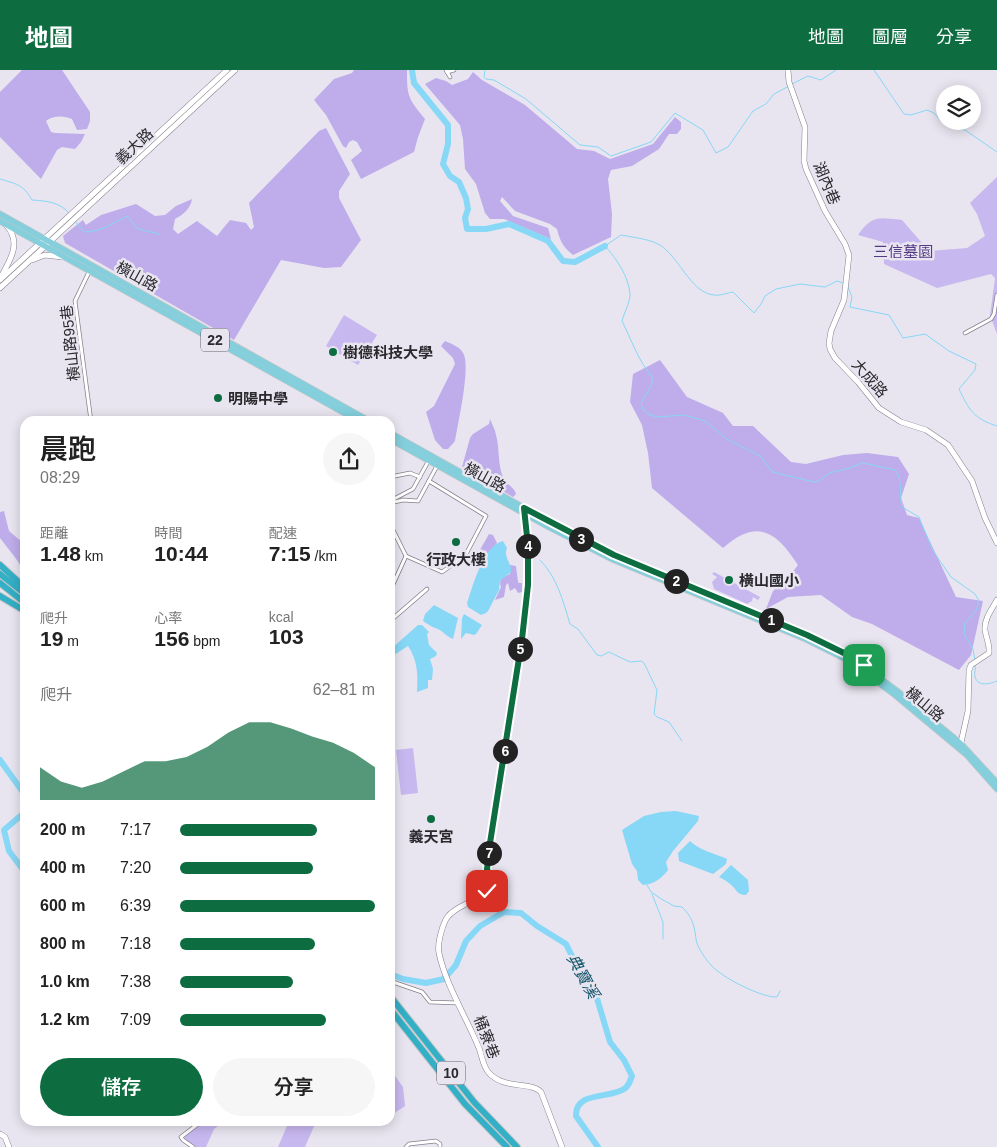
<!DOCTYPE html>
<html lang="zh-TW">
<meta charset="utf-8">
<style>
:root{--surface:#fff;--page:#f6f6f6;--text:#222;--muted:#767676;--accent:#0d6d41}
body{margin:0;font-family:Arial,"Noto Sans TC",sans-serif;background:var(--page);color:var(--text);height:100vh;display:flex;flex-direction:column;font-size:19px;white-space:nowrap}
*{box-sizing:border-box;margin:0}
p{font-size:16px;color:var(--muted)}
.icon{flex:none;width:28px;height:28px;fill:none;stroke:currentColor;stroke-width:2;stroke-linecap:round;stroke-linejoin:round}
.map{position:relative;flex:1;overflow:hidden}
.drawer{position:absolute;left:20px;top:346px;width:375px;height:710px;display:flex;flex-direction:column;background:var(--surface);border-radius:15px;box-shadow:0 2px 12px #0003}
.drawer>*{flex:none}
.controls{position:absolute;left:936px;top:15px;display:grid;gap:10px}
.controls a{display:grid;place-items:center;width:45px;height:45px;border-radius:50%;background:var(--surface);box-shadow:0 2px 12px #0003;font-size:25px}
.pin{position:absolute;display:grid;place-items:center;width:42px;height:42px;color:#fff;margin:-21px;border-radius:10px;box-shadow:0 2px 8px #0006}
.km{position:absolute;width:25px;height:25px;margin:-12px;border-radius:50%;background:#222;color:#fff;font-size:14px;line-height:25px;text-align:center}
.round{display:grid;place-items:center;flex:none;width:52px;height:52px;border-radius:26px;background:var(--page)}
.headline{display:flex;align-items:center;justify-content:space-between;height:85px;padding:0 20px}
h1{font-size:28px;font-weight:600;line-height:38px}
.figures{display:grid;grid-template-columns:repeat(3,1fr);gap:8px;height:85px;padding:5px 20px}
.figures div{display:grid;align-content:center}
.figures b{font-size:21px;font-weight:600}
.figures small{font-size:14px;font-weight:400}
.figures p{font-size:14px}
.chart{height:140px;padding:10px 20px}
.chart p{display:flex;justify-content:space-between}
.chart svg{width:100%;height:90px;margin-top:5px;fill:var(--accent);opacity:.7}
.action{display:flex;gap:10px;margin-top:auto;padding:10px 20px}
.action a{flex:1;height:58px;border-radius:30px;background:var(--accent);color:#fff;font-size:20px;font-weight:600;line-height:58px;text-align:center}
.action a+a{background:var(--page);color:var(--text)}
ul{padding:0 20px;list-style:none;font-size:16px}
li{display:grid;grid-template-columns:80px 60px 1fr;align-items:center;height:38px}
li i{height:12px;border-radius:6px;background:var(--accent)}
header{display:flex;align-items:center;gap:30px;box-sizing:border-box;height:70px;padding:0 25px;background:var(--accent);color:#fff}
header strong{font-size:24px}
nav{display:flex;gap:28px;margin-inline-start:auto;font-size:18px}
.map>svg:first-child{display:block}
.green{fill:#c8b8f0}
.forest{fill:#beaceb}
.water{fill:#87d7f6}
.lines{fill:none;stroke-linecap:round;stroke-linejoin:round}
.stream{stroke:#87d7f6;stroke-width:1}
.river{stroke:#87d7f6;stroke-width:6}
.street-casing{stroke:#84818b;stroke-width:4.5}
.secondary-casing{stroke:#84818b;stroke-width:6}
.primary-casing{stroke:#c8c7c8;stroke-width:7}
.highway-casing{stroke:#c8c7c8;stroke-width:8}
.street{stroke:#fff;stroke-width:3}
.secondary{stroke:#fff;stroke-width:5}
.primary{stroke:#85cfdd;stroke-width:5.5}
.highway{stroke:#33afc6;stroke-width:6}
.route-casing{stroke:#fff;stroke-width:10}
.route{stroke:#0d6d41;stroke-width:6}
.poi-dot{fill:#0d6d41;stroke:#e8e5f0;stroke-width:2}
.labels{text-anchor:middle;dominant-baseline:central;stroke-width:5;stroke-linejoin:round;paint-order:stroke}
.shield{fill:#e8e5f0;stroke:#636168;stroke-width:1}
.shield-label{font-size:14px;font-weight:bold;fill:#2a292d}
.street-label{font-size:15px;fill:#2a292d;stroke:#e8e5f0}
.park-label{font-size:15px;fill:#553b85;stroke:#e8e5f0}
.poi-label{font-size:15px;font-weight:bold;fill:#2a292d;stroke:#e8e5f0;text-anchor:start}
.water-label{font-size:16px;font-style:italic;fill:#15576c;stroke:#e8e5f0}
</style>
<header>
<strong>地圖</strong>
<nav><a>地圖</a><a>圖層</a><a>分享</a></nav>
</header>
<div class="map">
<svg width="997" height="1077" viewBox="0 0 997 1077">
<rect width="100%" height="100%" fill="#e8e5f0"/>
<!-- green -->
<g class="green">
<path d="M997 107V264L990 245 995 208 991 204 937 218 884 194 883 172 858 165C873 144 879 148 902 150L929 181 967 178 985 166 977 144 970 133Z"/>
<path d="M344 245 377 265 358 295 326 276Z"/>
<path d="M714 502 760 527 758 530 753 527 752 531 747 534 714 519 712 512 717 507 712 504Z"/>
<path d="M413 678 418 723 401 725 396 680Z"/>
<path d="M390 999 403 1017 405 1036 390 1046Z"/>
<path d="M198 1051H225L214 1059 206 1077H193L184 1070 187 1060Z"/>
<path d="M292 1051H332L331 1054H315L305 1077H278L287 1056Z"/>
</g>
<!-- forest -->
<g class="forest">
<path d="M22 0H62L90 42V51L87 59 77 60 72 49C64 46 54 45 46 51L51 62 55 63 85 64 81 72 75 79 62 77 57 80 41 109 0 67V22Z"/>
<path d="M354 0H407C407 27 408 28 425 49L418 67 414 82 361 109 351 90 362 81 357 72 353 70 349 72 346 78 343 76 326 45 314 30 334 9 352 3Z"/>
<path d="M473 2 482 10 525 35 577 79 594 81 610 89 653 74 675 47 681 52V59L677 64H669L659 79 632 96 611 100 608 109 612 144 611 167 573 185C563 177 560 171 557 159L550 154 515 141 502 127 500 131 513 146 548 158 551 169 504 149H490L485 143 476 114 465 99 463 69 460 55 425 14 436 8 446 11 452 15 468 9Z"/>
<path d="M326 58 350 104 339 121V128L361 170 341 197 324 198 281 190 234 270 65 173 63 166 83 150 86 155 101 145 136 134 155 146 165 145 176 136 192 129C191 138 183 145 175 149L173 159 178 164 197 151 217 166 230 150 246 153 251 160 254 157 249 133 319 61Z"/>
<path d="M445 271C452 274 461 277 464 285 470 300 458 353 455 371L448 379H443L435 370 426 342 434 336 455 294 453 288 441 276Z"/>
<path d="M660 290 687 327 723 343 733 356H753L791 392 806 394 843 385 867 383 898 387 909 404 901 428 907 445 919 448 956 527 983 531 971 585 959 600 872 554 852 547 821 525 788 527 766 539 773 521 787 509 798 495C776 461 757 448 723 478L652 418 648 383 642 355 630 332 633 304Z"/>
<path d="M490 349C492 354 495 359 496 365 500 379 497 395 504 409 507 415 514 417 516 424L513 427 462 397 470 368 473 364 489 354Z"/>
<path d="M4 441 9 461 22 472 25 491V509C22 492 10 482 0 468V442Z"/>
<path d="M489 464 493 465 497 473 481 493H479L476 487Z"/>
<path d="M510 495 516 496 518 512 519 513H522V522L518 523 515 518 510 521 508 513 506 515 504 527 495 530 501 517 500 514 501 508 510 504Z"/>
</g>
<!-- water -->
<g class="water">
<path d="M503 471 507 478C503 487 512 493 511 502L500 511 499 520 488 541 486 543 481 545 468 537 467 533C473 516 483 476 503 471Z"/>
<path d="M434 535 458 548 453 569C447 567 444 562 438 559 432 557 429 555 423 551L425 544Z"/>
<path d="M464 544 482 555 476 564 474 565 466 563 461 569 462 548Z"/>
<path d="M418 555H422L429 562 427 564 429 575 437 583 436 586 430 589 433 599 432 610H428V618L417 622C418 605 418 591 408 576L394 585H391L390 582 391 579Z"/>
<path d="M676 741 699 746 698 751 673 781 666 792 668 800C661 809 654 814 643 815L638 810 637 801 632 794 622 760 644 746 661 742Z"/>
<path d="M690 771C697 779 716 784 727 789L726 794 713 804 679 791 678 783Z"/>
<path d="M731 795 748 810 749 821 746 825C736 825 737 819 730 814 727 811 723 809 719 807Z"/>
</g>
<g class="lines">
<!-- stream -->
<g class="stream">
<path d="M485 0 484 7 486 9 494 10 526 29 580 75 598 77 611 86 651 72 675 43 703 60 716 83 728 77 753 41 766 34 774 24 789 16"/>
<path d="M874 0 904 44 911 45 927 40 934 43 945 55 952 58 965 60 997 82"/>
<path d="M792 14 808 6 821 10 836 0"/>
<path d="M0 109C16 114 23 114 32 130 47 131 60 132 70 144"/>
<path d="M75 151 84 162C100 162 114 153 127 146L138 159 159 164"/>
<path d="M843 213 837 211 825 217 800 214 776 219 765 226 761 234 754 243 733 222C727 223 720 226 714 225 690 223 679 185 658 174 649 169 631 167 621 165L605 176C616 188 629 207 630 224 630 233 624 243 622 251 631 269 639 292 652 307V314L641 333 643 340 648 344 657 347 684 345 705 351 727 369 760 386 773 402 814 412 819 411 829 403 850 398 863 393 895 400C903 409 899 425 902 437L919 447 932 479 940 491 951 507 975 524 978 529V535L975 542 965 553 964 564 973 579 975 591"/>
<path d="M848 217 852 227 850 237 889 245 903 268 925 264 949 281 976 294 975 300 959 319C969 340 974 349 997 356"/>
<path d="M540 490C557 507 563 531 570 554L578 559 597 585 601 586 609 582 630 592 641 591 644 593 657 620 654 644 657 647 669 652 682 671"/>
<path d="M975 595C976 599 974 604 975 607 978 617 990 614 997 611"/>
<path d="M647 815 651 822 663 830 674 836 682 837C688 843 692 849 694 857 696 864 695 869 698 876 701 882 706 890 711 895 721 907 762 928 777 927L780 921"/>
<path d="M652 824 663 852V869"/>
</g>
<!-- river -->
<g class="river">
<path d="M412 0 414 13 448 55V74L443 94 450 106 459 112 466 128 468 139 465 148 467 159H486L509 154 548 171 563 191 575 192 605 176"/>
<path d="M0 690 25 725"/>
<path d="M25 742 4 760 9 781 21 797 25 796"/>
<path d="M390 904 403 909 426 913 444 909 456 895 466 871 480 856 504 842 521 843 537 856 566 874 579 900 596 925 610 972 624 990 632 1006C630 1011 629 1016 624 1019 609 1029 575 1021 576 1046L598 1077"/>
</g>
<!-- street casing -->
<g class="street-casing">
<g id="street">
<path d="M446 0 450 7"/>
<path d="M447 2 454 0"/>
<path d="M90 200 75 231 91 351"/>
<path d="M965 263 991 249 994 244 997 225"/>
<path d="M390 407 410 403 420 407"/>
<path d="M390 431 413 419 429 390"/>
<path d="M390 433 403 430 418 431 437 396"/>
<path d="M390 454 406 486 442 502 465 486 486 446 429 411"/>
<path d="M390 521 406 486"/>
<path d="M390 551 427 519"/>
<path d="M390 911 422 922 430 932 458 933"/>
<path d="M193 1077 183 1070 181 1067 202 1051"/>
<path d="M406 1077 409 1074 436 1071 440 1074V1077"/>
</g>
</g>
<!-- secondary casing -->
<g class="secondary-casing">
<g id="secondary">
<path d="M788 0 789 12 805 57 804 91 806 99 825 141 845 174 849 185 844 230 831 261 829 273 830 279 835 288 858 312 879 338 901 352 926 360 948 375 972 411 985 448 997 473"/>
<path d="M32 190 45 185 62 187"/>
<path d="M2 205C11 189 21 172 7 156"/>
<path d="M0 210 227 0"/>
<path d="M0 218 235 0"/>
<path d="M525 442C536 497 522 561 514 616 507 668 498 721 490 773L487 799 489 802C489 808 490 816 487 821 481 830 455 835 446 849 442 857 437 874 439 883 445 913 467 949 479 978 482 986 483 997 489 1003 505 1020 530 1011 541 1022L562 1077"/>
<path d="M960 677 968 641 969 600 971 595 989 583C990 574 986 568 985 560 984 549 992 539 997 530"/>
<path d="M0 1064 5 1067 9 1077"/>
</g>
</g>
<!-- primary casing -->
<g class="primary-casing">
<g id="primary">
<path d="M0 144 369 351"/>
<path d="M0 151 359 351"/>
<path d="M390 363 569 463"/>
<path d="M390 369 549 457 612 489 806 569 848 590 894 624 967 685 997 719"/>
<path d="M598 477 807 565 848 585 897 621 960 673 997 713"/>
</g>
</g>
<!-- highway casing -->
<g class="highway-casing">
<g id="highway">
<path d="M0 495 25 518"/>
<path d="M0 504 25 524"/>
<path d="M0 513 25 533"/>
<path d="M0 526 25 541"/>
<path d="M390 926 474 1032 517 1077"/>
<path d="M390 939 465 1034 507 1077"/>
</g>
</g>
<!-- street -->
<use href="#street" class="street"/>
<!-- secondary -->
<use href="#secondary" class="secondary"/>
<!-- primary -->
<use href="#primary" class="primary"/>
<!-- highway -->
<use href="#highway" class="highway"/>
</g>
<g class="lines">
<!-- route casing -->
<g class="route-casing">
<path id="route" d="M487 821 489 805 487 799 490 773 522 569 528 515V476L524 438 614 485 807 565 848 585 864 595"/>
</g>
<!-- route -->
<use href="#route" class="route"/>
</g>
<!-- markers -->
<g class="poi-dot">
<circle cx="333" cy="282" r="5"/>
<circle cx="218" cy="328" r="5"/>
<circle cx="456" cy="472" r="5"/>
<circle cx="729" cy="510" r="5"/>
<circle cx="431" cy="749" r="5"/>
</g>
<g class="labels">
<!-- shield labels -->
<g class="shield">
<rect x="201" y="258.5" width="28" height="23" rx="4"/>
<rect x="437" y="991.5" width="28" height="23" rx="4"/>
</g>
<g class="shield-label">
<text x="215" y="270">22</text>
<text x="451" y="1003">10</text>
</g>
<!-- street labels -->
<g class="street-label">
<text transform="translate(134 76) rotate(-43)">義大路</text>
<text transform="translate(827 113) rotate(67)">湖內巷</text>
<text transform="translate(137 206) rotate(29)">橫山路</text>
<text transform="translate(70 273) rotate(-96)">橫山路95巷</text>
<text transform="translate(870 308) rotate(49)">大成路</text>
<text transform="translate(485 407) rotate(29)">橫山路</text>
<text transform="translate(925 634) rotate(40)">橫山路</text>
<text transform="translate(487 967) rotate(69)">桶寮巷</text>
</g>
<!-- park labels -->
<g class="park-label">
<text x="903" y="181">三信墓園</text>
</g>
<!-- poi labels -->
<g class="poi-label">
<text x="343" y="282">樹德科技大學</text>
<text x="228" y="328">明陽中學</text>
<text x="456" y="489" text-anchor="middle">行政大樓</text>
<text x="739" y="510">橫山國小</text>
<text x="431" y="766" text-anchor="middle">義天宮</text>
</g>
<!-- water labels -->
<g class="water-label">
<text transform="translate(583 906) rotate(61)">典寶溪</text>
</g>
</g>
</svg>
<div class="controls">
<a><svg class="icon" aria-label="layers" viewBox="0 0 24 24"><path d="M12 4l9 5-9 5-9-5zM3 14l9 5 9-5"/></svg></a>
</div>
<div class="pin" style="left:864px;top:595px;background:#1e9e55"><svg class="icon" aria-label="arrive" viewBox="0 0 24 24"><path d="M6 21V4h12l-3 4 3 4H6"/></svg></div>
<div class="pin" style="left:487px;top:821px;background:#d93025"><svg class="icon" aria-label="check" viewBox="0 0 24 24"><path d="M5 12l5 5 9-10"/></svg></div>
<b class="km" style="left:771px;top:550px">1</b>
<b class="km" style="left:676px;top:511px">2</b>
<b class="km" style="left:581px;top:469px">3</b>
<b class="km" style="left:528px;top:476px">4</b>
<b class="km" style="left:520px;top:579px">5</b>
<b class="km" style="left:505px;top:681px">6</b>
<b class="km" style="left:489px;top:783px">7</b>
<section class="drawer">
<div class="headline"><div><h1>晨跑</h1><p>08:29</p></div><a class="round"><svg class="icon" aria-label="share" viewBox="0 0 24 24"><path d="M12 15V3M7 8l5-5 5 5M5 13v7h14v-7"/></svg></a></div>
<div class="figures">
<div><p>距離</p><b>1.48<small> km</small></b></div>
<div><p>時間</p><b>10:44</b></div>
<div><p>配速</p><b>7:15<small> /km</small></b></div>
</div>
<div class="figures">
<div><p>爬升</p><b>19<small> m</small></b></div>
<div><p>心率</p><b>156<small> bpm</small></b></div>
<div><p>kcal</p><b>103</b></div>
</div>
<div class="chart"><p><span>爬升</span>62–81 m</p>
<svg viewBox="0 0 160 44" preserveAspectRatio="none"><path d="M0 44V28L10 35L20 38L30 35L40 30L50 25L60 25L70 23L80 18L90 11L100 6L110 6L120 9L130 13L140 16L150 21L160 28V44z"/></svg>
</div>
<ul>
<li><b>200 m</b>7:17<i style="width:70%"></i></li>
<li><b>400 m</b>7:20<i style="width:68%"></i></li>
<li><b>600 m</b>6:39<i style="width:100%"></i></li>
<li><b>800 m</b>7:18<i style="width:69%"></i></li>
<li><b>1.0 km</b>7:38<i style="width:58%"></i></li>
<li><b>1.2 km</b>7:09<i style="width:75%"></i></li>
</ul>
<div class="action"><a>儲存</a><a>分享</a></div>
</section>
</div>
